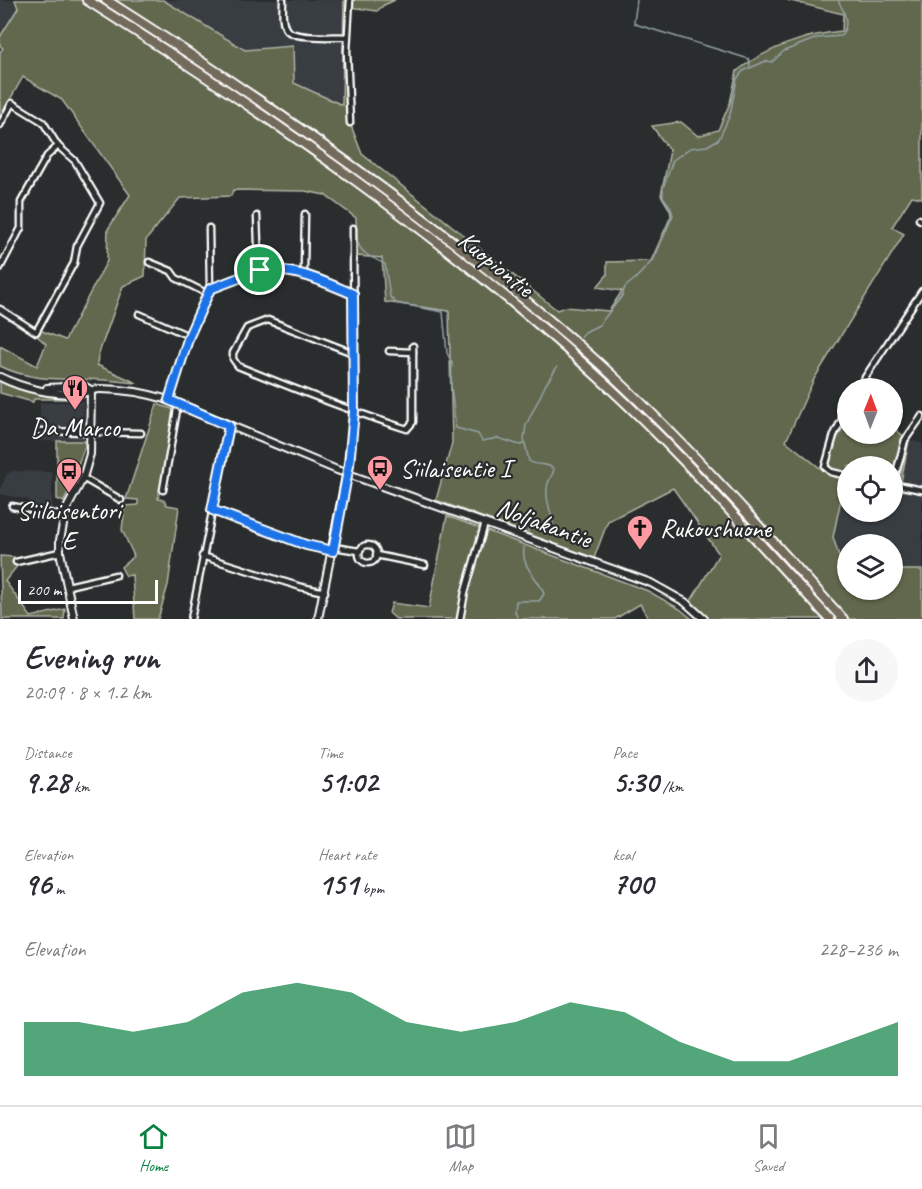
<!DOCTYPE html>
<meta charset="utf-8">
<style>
:root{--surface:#fff;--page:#f7f7f7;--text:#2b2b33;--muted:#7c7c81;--line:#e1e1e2;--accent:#0b8043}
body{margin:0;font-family:Caveat,sans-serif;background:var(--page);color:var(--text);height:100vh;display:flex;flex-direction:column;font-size:22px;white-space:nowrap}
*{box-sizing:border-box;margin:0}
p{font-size:20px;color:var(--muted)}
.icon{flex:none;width:33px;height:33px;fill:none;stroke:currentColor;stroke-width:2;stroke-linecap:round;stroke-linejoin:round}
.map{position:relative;height:619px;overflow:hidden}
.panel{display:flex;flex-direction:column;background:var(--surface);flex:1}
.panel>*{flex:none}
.needle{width:39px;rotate:1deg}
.controls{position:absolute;left:837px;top:378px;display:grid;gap:12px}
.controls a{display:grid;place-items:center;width:66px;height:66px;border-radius:50%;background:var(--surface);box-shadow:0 2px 4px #0004;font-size:30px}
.scale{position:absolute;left:18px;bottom:15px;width:140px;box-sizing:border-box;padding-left:6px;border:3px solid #fff;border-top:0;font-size:16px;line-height:21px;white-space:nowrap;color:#fff;-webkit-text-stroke:4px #2a2d2e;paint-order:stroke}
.pin{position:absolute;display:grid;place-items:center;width:51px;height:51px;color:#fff;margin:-26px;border:3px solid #fff;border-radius:50%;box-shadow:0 2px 6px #0007}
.round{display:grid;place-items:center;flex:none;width:63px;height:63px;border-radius:32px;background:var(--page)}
.headline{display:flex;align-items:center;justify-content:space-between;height:102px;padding:0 24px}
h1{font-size:33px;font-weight:700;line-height:45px}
.figures{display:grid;grid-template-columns:repeat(3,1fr);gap:9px;height:102px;padding:6px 24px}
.figures div{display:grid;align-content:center}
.figures b{font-size:30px;font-weight:700}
.figures small{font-size:16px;font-weight:400}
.figures p{font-size:16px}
.chart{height:168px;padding:12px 24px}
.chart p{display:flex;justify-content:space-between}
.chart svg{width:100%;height:108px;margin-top:6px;fill:var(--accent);opacity:.7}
.tab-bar{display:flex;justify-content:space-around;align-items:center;height:84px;border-top:2px solid var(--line);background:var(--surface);font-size:16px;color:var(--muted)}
.tab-bar a{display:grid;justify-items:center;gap:3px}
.tab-bar .on{color:var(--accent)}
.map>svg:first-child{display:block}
.built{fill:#383d43}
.green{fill:#62684e;stroke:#b0b4a6;stroke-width:1.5}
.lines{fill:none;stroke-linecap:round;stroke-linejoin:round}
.stream{stroke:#93a4a7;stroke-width:1.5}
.street-casing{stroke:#fff;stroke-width:9}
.secondary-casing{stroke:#fff;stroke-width:10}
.highway-casing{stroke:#fff;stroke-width:12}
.street{stroke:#2a2d2e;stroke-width:4.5}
.secondary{stroke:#2a2d2e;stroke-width:6}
.highway{stroke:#726b5a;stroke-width:8}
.route-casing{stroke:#fff;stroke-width:12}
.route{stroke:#1a73e8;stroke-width:8}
.labels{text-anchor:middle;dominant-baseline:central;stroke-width:4.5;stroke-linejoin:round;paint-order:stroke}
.street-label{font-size:26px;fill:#fff;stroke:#2a2d2e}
.poi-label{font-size:26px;fill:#fff;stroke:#2a2d2e}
</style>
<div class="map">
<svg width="922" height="619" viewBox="0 0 922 619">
<rect width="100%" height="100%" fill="#2a2d2e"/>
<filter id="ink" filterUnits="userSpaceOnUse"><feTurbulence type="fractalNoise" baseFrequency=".0167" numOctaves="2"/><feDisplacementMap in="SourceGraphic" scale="12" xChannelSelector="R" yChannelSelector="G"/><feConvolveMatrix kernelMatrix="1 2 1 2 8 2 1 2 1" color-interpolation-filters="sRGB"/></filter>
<g filter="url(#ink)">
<!-- built -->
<g class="built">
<path d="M0 0H15L18 8 0 37Z"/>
<path d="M163 0H344L343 105 293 83V46L245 50Z"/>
<path d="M83 401 84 441H40V403Z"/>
<path d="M909 440 922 443V570H893L892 544H848L847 560 839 556 833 537 846 470 848 471V512H892L893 480 901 481Z"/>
<path d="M12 471 52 472V510L28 506 29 500 0 494V489L7 474Z"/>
</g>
<!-- green -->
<g class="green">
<path d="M15 0H163L245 50 293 46 294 83 342 105 344 0H395L384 5 377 11 350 7 347 37 350 123 362 154 557 310 565 307 609 311 622 291 597 287 607 275V262L651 261 671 216 670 210 661 195 670 151 652 126 681 122 698 136 718 130 730 103 737 71C765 49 807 34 842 31L843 14 787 0H922V198L912 196 892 227 904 234 814 379 786 441 820 468 847 421 848 434H892L893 428 909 440 901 482 893 480 892 466H848L833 537 839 556 847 560 848 590H892L893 570H922V619H709L691 601 719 554 673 488 608 521 594 558 436 500 452 443 449 311 385 302 382 258 357 256 356 218 325 195 305 191 233 190 231 196 180 198 146 240 145 276 123 286 98 356 97 365 137 383C127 382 116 381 105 380 68 378 34 383 0 366V346L37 366 46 344 37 336 42 331 65 340 107 261 108 229 130 195 62 100 23 77 0 117V52L3 48 0 46V37L18 8Z"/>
<path d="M0 380C25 391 50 392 77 395V399H34L33 402 0 393Z"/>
<path d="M157 404 175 410 158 499 164 500 167 505 179 507 168 585 158 619H135L132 575 126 576 121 567 134 556 122 530 125 506 138 505V500L126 499Z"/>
<path d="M57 441H84L85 446 64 502 57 499Z"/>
<path d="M447 516 648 591 680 609 692 619H649L640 604 615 619H396L389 613 392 603 429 608Z"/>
<path d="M0 556 14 557 18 565 5 581 31 617 65 609 64 619H2Z"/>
</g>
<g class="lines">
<!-- stream -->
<g class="stream">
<path d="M637 0 634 22 635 24 749 59 750 66"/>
<path d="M358 243C362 255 375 259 385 264L390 297 396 303 443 312 447 353 452 363 451 386 456 428 478 434 482 441 498 438 520 445 524 444"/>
<path d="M581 337 585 332 599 325 622 296 625 287 635 279 654 259 673 215 670 206 663 197V188L673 160 690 148 707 146 719 139 730 115 737 79 743 71 766 61 772 62 784 51 817 38 841 36C851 23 844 12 838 0"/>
<path d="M528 533 529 524C538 524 547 533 553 524 551 510 544 498 548 483 550 478 553 475 554 469 547 462 537 467 529 461L524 439 526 425 546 384 557 367"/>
<path d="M518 619 515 612 516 601H539L544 594C538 575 521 570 524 547"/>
</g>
<!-- street casing -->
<g class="street-casing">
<g id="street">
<path d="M283 0C283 9 281 21 286 29 293 40 334 36 347 37"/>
<path d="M350 123 347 51 350 0"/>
<path d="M0 125 12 103 43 122 58 146 75 161 100 203 77 246 74 263 36 332 0 309"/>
<path d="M257 216 259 270"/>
<path d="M919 219 922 221"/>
<path d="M209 228 210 289"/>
<path d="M149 262 171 271 176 278 208 294"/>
<path d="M0 268 21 228V202L47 156 58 146"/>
<path d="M302 273 304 269 305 214"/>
<path d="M139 314 189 336"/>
<path d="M389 351 413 352"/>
<path d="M353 353 268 320 247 328 233 353V359L238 366C294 389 349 411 407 429L413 422V346"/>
<path d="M858 388 922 291"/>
<path d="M169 400 189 336 210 289C226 283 242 275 258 271 291 263 324 282 353 294"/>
<path d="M848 407 834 435 825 467 831 472 848 476"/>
<path d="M39 431 141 433"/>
<path d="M347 473 354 412 353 228"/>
<path d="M83 478 121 500"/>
<path d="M892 484 922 490"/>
<path d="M893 484 905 440 922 416"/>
<path d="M163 490 178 404"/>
<path d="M12 506 64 516"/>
<path d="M212 510 306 545 333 551"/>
<circle cx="368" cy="554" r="9"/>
<path d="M334 547 359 551"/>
<path d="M376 555 425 565"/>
<path d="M202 556 301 587 325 592"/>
<path d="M16 562 60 552"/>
<path d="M68 586 116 575"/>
<path d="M191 619 229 426"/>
<path d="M460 619 465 592 485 523"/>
</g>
</g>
<!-- secondary casing -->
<g class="secondary-casing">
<g id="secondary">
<path d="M0 377C24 389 56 396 82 393 88 392 93 389 100 389 123 389 146 393 169 400L337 470 651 583 685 602 704 619"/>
<path d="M47 388 84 386 91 390"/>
<path d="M74 619 60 552V540L66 510 83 478 90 454 91 390"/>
<path d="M318 619 347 473"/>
</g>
</g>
<!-- highway casing -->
<g class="highway-casing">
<g id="highway">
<path d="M87 0C269 115 449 239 608 386 687 459 756 541 830 619"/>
<path d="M106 0C246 89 382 182 509 287 546 317 582 347 616 379 697 455 769 538 843 619"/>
</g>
</g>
<!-- street -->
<use href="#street" class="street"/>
<!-- secondary -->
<use href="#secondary" class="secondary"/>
<!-- highway -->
<use href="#highway" class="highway"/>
</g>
</g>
<g class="lines" filter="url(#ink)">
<!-- route casing -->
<g class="route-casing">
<path id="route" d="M260 270C299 269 317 279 353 294L354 412 349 465 333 551 306 545 212 510 229 426 169 400 189 336 210 289Z"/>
</g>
<!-- route -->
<use href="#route" class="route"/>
</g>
<!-- icons -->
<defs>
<g id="restaurant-pin" transform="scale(1.35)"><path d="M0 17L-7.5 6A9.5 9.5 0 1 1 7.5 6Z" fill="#ff9aa2" stroke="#2a2d2e"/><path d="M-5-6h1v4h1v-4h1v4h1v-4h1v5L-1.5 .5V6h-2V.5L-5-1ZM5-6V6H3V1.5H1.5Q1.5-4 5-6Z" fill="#111"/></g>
<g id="bus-pin" transform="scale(1.35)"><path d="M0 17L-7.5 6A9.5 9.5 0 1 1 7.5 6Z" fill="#ff9aa2" stroke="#2a2d2e"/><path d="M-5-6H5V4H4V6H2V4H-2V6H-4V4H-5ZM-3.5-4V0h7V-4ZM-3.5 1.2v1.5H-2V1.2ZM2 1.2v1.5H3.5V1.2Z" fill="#111"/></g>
<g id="church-pin" transform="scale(1.35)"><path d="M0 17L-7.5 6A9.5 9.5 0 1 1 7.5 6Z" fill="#ff9aa2" stroke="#2a2d2e"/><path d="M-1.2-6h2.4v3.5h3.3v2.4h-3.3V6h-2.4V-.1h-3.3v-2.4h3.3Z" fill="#111"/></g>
</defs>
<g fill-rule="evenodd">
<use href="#restaurant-pin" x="75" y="388"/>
<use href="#bus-pin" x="380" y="468"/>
<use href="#bus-pin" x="69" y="471"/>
<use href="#church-pin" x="640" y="528"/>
</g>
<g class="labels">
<!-- street labels -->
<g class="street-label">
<text transform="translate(496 264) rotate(39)">Kuopiontie</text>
<text transform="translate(544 523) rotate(20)">Noljakantie</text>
</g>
<!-- poi labels -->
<g class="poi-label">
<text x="75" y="427">Da Marco</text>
<text x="400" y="468" text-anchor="start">Siilaisentie I</text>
<text x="69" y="510">Siilaisentori<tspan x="69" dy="30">E</tspan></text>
<text x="660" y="528" text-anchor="start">Rukoushuone</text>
</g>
</g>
</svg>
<div class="controls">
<a><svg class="needle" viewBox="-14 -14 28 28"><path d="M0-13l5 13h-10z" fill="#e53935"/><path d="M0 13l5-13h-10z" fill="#7c7c81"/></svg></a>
<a><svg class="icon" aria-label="locate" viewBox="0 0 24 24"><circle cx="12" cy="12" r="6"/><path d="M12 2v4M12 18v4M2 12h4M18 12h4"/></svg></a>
<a><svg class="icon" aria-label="layers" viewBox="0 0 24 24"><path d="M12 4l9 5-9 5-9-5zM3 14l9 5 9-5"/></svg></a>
</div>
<div class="scale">200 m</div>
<div class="pin" style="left:260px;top:270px;background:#1e9e55"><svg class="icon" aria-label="arrive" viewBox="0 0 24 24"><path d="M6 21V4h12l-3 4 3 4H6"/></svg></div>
</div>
<section class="panel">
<div class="headline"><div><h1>Evening run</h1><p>20:09 · 8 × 1.2 km</p></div><a class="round"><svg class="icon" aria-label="share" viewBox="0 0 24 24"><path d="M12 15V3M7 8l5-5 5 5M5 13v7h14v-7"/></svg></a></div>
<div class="figures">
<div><p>Distance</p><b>9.28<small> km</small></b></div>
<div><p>Time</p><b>51:02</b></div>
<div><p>Pace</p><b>5:30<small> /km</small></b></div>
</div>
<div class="figures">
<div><p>Elevation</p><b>96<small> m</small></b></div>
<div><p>Heart rate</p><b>151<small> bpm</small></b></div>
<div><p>kcal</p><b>700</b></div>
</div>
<div class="chart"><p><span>Elevation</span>228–236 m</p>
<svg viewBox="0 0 160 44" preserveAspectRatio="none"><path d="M0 44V22L10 22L20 26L30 22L40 10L50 6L60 10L70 22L80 26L90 22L100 14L110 18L120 30L130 38L140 38L150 30L160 22V44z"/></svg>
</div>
</section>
<nav class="tab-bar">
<a class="on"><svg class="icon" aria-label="home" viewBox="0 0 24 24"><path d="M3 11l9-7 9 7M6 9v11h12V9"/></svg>Home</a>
<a><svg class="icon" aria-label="map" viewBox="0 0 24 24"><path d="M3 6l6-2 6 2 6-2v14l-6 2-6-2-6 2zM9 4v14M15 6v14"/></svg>Map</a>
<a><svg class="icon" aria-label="saved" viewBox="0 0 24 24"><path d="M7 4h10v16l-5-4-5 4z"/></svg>Saved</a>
</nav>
